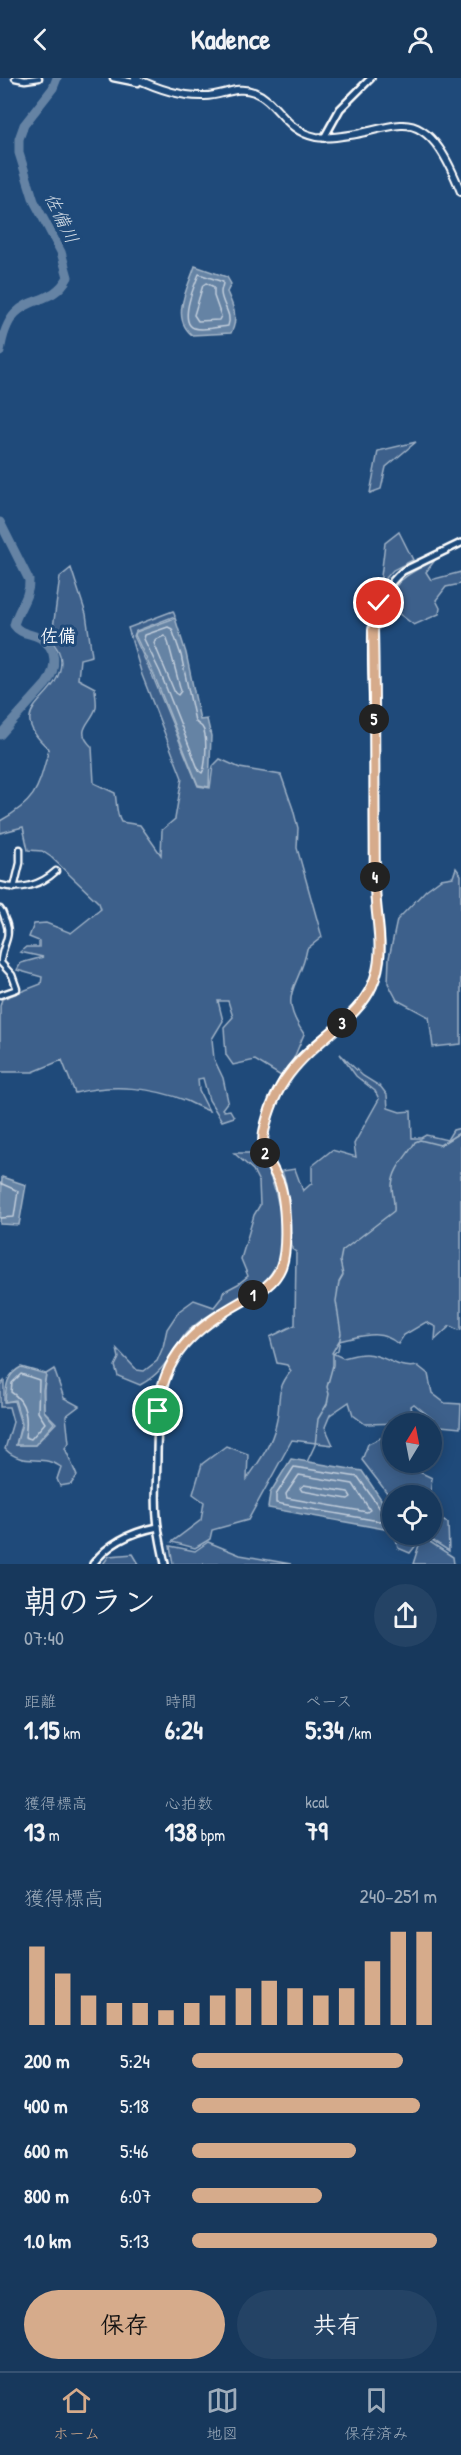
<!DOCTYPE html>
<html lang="ja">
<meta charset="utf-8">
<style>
:root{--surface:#17385c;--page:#244365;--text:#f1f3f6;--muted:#9eacbb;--line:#365272;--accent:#d6ab8b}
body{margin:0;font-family:"Patrick Hand","Klee One",sans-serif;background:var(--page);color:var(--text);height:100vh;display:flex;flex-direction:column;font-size:22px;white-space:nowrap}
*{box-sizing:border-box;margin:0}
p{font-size:20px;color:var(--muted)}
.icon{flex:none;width:33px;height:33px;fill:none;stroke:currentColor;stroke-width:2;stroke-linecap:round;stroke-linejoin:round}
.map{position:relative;height:1486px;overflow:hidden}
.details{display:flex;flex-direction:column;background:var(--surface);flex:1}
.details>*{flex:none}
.needle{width:39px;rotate:10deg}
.fabs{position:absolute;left:382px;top:1335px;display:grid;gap:12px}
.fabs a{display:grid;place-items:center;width:60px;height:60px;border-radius:50%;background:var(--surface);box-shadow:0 3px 15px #0003,0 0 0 2px var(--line);font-size:30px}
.pin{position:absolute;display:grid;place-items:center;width:51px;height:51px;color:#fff;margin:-26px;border:3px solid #fff;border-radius:50%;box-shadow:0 2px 6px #0007}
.km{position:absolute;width:30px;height:30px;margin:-15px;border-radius:50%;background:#222;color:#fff;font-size:16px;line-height:30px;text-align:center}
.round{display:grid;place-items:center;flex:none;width:63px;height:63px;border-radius:32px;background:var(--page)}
.head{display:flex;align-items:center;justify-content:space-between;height:102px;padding:0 24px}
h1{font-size:33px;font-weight:700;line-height:45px}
.metrics{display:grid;grid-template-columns:repeat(3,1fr);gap:9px;height:102px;padding:6px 24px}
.metrics div{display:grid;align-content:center}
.metrics b{font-size:26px;font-weight:700}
.metrics small{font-size:16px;font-weight:400}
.metrics p{font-size:16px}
.chart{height:168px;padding:12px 24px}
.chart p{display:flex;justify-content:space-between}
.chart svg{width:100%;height:108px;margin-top:6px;stroke:var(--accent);stroke-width:6}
.primary-button{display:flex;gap:12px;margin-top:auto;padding:12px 24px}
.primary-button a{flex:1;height:69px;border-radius:36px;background:var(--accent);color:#111;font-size:24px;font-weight:700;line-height:69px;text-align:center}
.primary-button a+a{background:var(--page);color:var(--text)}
ul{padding:0 24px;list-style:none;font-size:20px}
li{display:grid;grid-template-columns:96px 72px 1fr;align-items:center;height:45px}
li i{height:15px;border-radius:8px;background:var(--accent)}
header{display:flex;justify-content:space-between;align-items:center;height:78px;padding:0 24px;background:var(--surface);font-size:27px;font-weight:700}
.tab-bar{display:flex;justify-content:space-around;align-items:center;height:84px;border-top:2px solid var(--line);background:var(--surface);font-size:16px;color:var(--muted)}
.tab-bar a{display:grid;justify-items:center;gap:3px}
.tab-bar .selected{color:var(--accent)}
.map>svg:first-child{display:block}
.green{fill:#3c618b;stroke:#9eb0c5;stroke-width:1.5}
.water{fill:#6583a4;stroke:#a3b5c8;stroke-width:1.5}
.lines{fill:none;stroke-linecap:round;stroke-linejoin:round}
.shore{stroke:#c1cddb;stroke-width:1.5}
.stream{stroke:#a3b5c8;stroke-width:1.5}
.river{stroke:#6583a4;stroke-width:9}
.minor-casing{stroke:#fff;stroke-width:9}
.tertiary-casing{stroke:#fff;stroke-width:10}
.secondary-casing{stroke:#fff;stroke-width:10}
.minor{stroke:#1f4a7a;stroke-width:4.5}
.tertiary{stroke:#1f4a7a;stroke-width:5}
.secondary{stroke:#1f4a7a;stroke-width:6}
.route-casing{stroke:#fff;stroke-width:12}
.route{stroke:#d6ab8b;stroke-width:8}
.labels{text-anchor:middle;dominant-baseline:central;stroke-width:6;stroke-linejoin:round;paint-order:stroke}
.water-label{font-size:18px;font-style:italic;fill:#d8e0e8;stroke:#1f4a7a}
.neighbourhood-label{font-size:18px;font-weight:bold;fill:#fff;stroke:#1f4a7a}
</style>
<header><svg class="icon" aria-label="back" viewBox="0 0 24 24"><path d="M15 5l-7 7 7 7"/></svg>Kadence<svg class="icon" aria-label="person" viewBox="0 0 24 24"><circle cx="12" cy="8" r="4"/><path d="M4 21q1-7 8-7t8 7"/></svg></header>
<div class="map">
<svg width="461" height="1486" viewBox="0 0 461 1486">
<rect width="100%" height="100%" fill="#1f4a7a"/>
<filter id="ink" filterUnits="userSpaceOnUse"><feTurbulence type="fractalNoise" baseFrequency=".0167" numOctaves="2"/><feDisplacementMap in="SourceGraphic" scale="12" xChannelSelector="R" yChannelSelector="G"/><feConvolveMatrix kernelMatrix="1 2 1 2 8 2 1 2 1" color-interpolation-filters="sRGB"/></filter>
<g filter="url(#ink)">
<!-- green -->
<g class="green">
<path d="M416 364 386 389 381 411 370 415 378 373Z"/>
<path d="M399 454 413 482 393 492 380 507 385 465Z"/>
<path d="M435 482 426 494 431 502 461 494V506L446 509 436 522 440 530 439 536 414 547 394 532H386C391 502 410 495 435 482Z"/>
<path d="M71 490 86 536 92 578 80 581 78 601 95 610C95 616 97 624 96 630 90 647 74 651 92 669L94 705 115 715C117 725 116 736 121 744L140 747 161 777 162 752 175 741 182 700 142 597 128 550 173 533 175 538 136 553 134 558 153 599 198 708 210 710 213 688 220 681 240 690 281 697 293 731 298 750 297 770 322 859 307 871C300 910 276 915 304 956L291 987 281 998 255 982 233 987 226 977 224 949 233 939 228 923H218L223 943 212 961 214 981 223 1000 228 1023 222 1031 224 1033 230 1032 234 1039 222 1043 209 1022 203 1000 198 1001 199 1013 209 1033C201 1030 195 1027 187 1023 152 1009 112 1006 75 1015L62 982 33 994H0V928L2 921 41 906 42 899 17 892 21 885 43 879 20 874 26 869H39V863L29 859 34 846 46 845 71 855 101 831 99 825 51 779 42 773 28 772 23 749 0 755V743C38 722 38 710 49 671 0 628 60 624 61 584 61 571 52 566 47 555L53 550 60 499Z"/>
<path d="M456 790 461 797V966L433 969 429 939 397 922 388 905 389 880 397 842 426 812 441 801 453 799Z"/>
<path d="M340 976 363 998 381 1009 387 1017 388 1030 400 1034 411 1033 412 1060H421L426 1057 447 1062 453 1052 461 1050V1251L458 1252 450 1248 435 1262 436 1249 426 1244 404 1257 398 1266C380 1250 360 1259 339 1263L332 1275 343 1280C355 1277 365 1274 377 1278 394 1283 399 1291 418 1288L428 1296 432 1315 445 1325 461 1326 460 1350 441 1348 414 1326 411 1328 413 1339 403 1345 365 1346 353 1337 349 1324 330 1337 325 1349 333 1367 292 1362 248 1442 212 1452 210 1461 195 1470 172 1464 201 1442 204 1424 193 1416 202 1386 226 1368 248 1376 247 1401C259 1384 272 1366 276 1346 282 1322 274 1314 291 1293L287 1287 277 1285 270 1259 295 1247 296 1174 292 1171 286 1106 282 1093 295 1091 303 1113 312 1105V1088L332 1072 356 1079 354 1066 379 1021 375 1013 356 998Z"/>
<path d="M234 1075H258L262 1078C280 1119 300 1182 254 1212 232 1226 207 1235 188 1253 183 1257 181 1263 178 1268 167 1284 158 1298 140 1307L118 1298 115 1288 119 1280 117 1271 137 1292 144 1293 157 1283 163 1269 167 1251 179 1233 194 1222 214 1229 222 1219 223 1214 238 1206 248 1198 241 1181 254 1137 260 1127 259 1104 253 1092Z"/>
<path d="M54 1291 64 1320 79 1328 66 1338 69 1365 65 1370 77 1398 71 1406 60 1408 57 1401 61 1389C42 1375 24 1390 5 1371L13 1344 9 1329H0V1307L4 1303V1324L14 1323 21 1346 16 1367H35L56 1345 44 1333V1311L46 1296Z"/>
<path d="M393 1354V1384L406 1385 411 1390 432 1400 430 1417 393 1418V1443L388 1416 362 1382 368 1366Z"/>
<path d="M432 1431 435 1439 448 1445 449 1473 424 1457 432 1456Z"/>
<path d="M395 1457 423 1456 424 1457 410 1475 398 1470Z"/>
<path d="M424 1460 453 1479 454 1486H413L420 1464Z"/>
<path d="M208 1464 240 1477 291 1486H173L170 1468 195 1473Z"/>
<path d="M133 1476 139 1486H103L109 1478Z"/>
</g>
<!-- water -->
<g class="water">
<path d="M195 188 227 199 231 206 227 214C233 227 239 241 231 255L192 257C170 239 188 210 195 188Z"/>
<path d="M175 540 186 575 200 642 207 641 211 658 209 709 198 707 154 597 135 557 136 554Z"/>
<path d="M2 1099 26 1107 19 1147 0 1146Z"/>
<path d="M21 1289 46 1296 43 1312 44 1333 54 1345 35 1367H16L22 1346 15 1322 5 1324C6 1308 6 1297 21 1289Z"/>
<path d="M291 1381 362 1393 387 1430 390 1452 268 1430 270 1415Z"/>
</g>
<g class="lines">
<!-- shore -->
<g class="shore">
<path d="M199 196 223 204C223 208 221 211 221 214 221 226 233 236 228 248 219 249 202 253 194 250 178 244 195 206 199 196Z"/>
<path d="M206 205 214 209V218L221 238 219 242 198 243 194 237 203 207Z"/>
<path d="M168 549 172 551 181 577 195 643C197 646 200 647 202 649 208 656 206 689 202 695L199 693 160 594 144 561 145 557Z"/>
<path d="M164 558 167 560 181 613 178 617 175 615 154 565 155 562Z"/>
<path d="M0 1105 18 1113 14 1139 0 1140"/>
<path d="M21 1296 39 1302 38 1334 45 1345 31 1361 25 1359C28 1341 27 1324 11 1314L12 1305Z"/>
<path d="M294 1389 358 1399 381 1432 382 1442 379 1443 276 1425V1417Z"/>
<path d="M299 1397 353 1406 370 1432 367 1434 287 1420 286 1416Z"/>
<path d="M304 1407 348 1414 351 1419 348 1421 302 1413 300 1410Z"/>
</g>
<!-- stream -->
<path class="stream" d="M307 1384 315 1367 318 1341 327 1326 329 1316 327 1309 333 1287V1276L338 1272 341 1255 336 1223 339 1204 343 1197 340 1183 342 1173 394 1133C395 1124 392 1116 392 1108 393 1089 408 1078 415 1064L420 1062 440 1067 461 1054"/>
<!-- river -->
<g class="river">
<path d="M0 274C10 207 48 236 68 199L61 174 34 123 19 75V61L24 47 53 10 57 0"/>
<path d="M0 444 29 502C30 520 18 530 14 547 20 556 30 555 40 560 58 570 57 590 46 606L0 657"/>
</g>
<!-- minor casing -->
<g class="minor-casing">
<g id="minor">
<path d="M15 0 25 2 39 0"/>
<path d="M113 0 138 5 140 2"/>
<path d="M0 807C20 813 41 807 56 793"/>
<path d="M14 810 20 785V771"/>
<path d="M0 831C4 835 3 838 6 844 12 861 1 867 1 885L12 897 17 911 0 917"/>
</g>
</g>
<!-- tertiary casing -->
<g class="tertiary-casing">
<g id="tertiary">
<path d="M324 60 340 31 371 0"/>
<path d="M93 1486C109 1464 132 1454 158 1449"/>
<path d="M165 1486C162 1471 158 1455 157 1439 155 1419 157 1397 157 1376 158 1319 160 1273 215 1239 238 1224 274 1214 283 1185 288 1167 286 1123 280 1106 275 1091 263 1080 263 1063 263 1044 274 1020 283 1003 306 960 363 946 377 894 385 866 376 838 375 810 374 754 374 698 374 642 373 609 370 575 374 542 380 522 386 507 403 493L461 465"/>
</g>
</g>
<!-- secondary casing -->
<g class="secondary-casing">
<path id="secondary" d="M135 0C156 10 182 19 205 18 222 18 237 7 254 14 278 23 284 53 316 59 330 61 343 58 356 56 371 53 386 48 401 47 433 45 451 89 461 114"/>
</g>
<!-- minor -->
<use href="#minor" class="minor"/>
<!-- tertiary -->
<use href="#tertiary" class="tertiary"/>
<!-- secondary -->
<use href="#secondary" class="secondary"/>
</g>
</g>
<g class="lines" filter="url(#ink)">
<!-- route casing -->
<g class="route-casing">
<path id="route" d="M158 1333C163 1277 195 1250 241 1224 257 1215 274 1207 281 1189 288 1171 286 1122 279 1104 272 1087 260 1074 264 1054 274 1004 298 983 334 952 349 939 364 926 372 908 387 874 375 841 375 806 374 721 375 637 373 552L379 525"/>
</g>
<!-- route -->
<use href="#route" class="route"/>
</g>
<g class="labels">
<!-- water labels -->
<g class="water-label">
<text transform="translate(62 140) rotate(64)">佐備川</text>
</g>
<!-- neighbourhood labels -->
<g class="neighbourhood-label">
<text x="58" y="557">佐備</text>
</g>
</g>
</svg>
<div class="fabs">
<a><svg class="needle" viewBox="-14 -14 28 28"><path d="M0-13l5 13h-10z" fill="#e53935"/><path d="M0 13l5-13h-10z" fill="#9eacbb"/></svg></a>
<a><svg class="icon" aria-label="locate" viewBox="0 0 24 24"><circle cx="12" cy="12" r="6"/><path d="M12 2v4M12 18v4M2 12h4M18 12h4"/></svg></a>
</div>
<div class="pin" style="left:158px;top:1333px;background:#1e9e55"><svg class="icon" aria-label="arrive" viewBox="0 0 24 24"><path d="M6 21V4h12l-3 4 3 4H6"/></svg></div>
<div class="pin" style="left:379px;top:525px;background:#d93025"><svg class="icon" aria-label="check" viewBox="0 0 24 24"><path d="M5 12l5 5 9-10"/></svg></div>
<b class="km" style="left:253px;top:1217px">1</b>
<b class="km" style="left:265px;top:1075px">2</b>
<b class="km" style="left:342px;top:945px">3</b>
<b class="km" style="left:375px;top:799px">4</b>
<b class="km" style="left:374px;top:641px">5</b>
</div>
<section class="details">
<div class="head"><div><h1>朝のラン</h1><p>07:40</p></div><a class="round"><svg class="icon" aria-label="share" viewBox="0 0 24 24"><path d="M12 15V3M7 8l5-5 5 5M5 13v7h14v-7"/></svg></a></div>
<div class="metrics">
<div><p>距離</p><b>1.15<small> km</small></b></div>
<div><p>時間</p><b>6:24</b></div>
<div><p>ペース</p><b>5:34<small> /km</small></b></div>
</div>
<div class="metrics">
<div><p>獲得標高</p><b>13<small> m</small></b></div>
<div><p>心拍数</p><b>138<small> bpm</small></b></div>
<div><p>kcal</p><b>79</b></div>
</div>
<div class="chart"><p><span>獲得標高</span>240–251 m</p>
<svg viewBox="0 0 160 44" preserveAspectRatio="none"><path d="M5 44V12M15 44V23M25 44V32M35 44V35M45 44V35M55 44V38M65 44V35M75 44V32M85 44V29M95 44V26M105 44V29M115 44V32M125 44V29M135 44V18M145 44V6M155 44V6"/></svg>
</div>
<ul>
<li><b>200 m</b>5:24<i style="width:86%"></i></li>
<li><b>400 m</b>5:18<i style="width:93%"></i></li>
<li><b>600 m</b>5:46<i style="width:67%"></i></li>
<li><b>800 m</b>6:07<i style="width:53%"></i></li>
<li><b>1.0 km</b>5:13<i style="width:100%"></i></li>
</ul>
<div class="primary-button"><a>保存</a><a>共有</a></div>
</section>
<nav class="tab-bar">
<a class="selected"><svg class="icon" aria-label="home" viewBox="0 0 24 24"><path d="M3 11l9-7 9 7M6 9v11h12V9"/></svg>ホーム</a>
<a><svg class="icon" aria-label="map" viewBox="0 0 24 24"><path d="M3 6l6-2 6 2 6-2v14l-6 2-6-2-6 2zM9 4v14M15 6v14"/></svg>地図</a>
<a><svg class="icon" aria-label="saved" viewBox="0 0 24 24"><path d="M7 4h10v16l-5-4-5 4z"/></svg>保存済み</a>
</nav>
